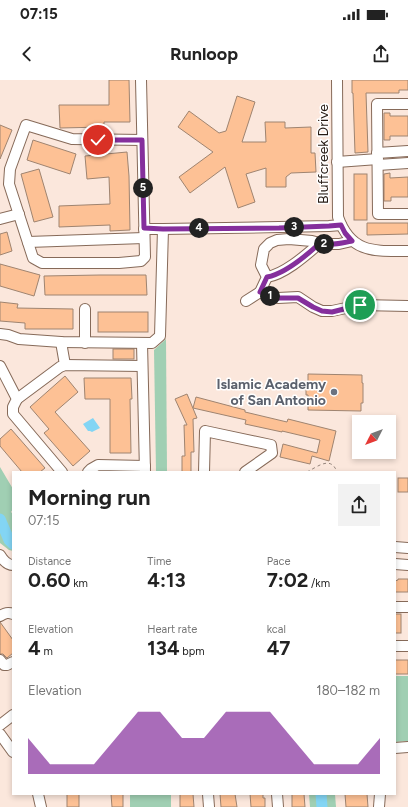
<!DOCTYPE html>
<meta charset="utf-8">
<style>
:root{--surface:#fff;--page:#f2f2f2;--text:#222;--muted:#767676;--accent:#852f9c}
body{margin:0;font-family:Figtree,sans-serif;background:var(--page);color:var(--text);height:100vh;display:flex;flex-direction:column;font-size:15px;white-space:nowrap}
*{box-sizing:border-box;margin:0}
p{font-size:13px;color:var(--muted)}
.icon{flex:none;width:22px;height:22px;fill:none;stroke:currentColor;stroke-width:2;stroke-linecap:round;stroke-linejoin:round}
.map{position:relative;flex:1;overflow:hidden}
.side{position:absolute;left:12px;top:391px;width:384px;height:324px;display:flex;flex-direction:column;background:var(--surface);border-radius:0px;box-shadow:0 2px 6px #0003}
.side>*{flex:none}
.needle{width:26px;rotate:228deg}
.buttons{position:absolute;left:352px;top:335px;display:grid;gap:8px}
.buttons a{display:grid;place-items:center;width:44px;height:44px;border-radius:0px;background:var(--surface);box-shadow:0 2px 6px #0003;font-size:20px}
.pin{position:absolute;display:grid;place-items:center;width:34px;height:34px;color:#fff;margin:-17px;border:2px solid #fff;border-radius:50%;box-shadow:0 1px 4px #0007}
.km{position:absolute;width:20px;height:20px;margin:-10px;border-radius:50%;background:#222;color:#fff;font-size:11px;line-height:20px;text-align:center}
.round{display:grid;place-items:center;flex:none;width:42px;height:42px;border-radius:0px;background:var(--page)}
.headline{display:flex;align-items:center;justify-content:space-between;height:68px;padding:0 16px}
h1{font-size:22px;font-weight:700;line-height:30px}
.stats{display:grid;grid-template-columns:repeat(3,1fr);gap:6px;height:68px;padding:4px 16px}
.stats div{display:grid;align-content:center}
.stats b{font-size:20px;font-weight:700}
.stats small{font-size:11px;font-weight:400}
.stats p{font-size:11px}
.chart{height:112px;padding:8px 16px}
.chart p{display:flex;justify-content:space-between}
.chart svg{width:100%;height:72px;margin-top:4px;fill:var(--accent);opacity:.7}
.status{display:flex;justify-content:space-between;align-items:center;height:28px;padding:0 20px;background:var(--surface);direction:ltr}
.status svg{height:11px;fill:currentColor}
header{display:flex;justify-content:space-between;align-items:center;height:52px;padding:0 16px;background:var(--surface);font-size:18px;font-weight:700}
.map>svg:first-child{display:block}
.green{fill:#a0cfb3}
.water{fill:#83d5f4}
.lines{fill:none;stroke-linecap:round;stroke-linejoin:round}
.river{stroke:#83d5f4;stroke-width:11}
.building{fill:#fdc195;stroke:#9f8470}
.minor-casing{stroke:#866a59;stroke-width:12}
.path{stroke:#94847b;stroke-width:1;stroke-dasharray:3 3;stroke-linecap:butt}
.minor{stroke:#fff;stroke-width:10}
.route-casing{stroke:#fff;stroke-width:8}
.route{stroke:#852f9c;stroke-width:5}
.worship-dot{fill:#6b7280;stroke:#fff;stroke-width:1.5}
.labels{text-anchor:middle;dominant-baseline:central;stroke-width:3;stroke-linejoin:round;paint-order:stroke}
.street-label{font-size:14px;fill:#261b14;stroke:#fff}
.worship-label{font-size:14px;font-weight:bold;fill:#5b616d;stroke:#fff;text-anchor:end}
</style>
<div class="status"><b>07:15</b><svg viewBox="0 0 49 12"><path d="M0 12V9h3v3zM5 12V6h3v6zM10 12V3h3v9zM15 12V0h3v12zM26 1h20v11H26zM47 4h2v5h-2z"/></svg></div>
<header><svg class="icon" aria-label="back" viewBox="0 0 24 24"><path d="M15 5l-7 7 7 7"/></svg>Runloop<svg class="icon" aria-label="share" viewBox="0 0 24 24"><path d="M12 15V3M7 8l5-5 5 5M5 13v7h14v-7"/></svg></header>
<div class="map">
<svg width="408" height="727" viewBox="0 0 408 727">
<rect width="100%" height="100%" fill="#fbe7dc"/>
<!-- green -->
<g class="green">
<path d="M166 259 167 392H156L154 270Z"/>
<path d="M0 387 13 409V429L11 432 13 434V471L9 470 0 463Z"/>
<path d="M395 596H408V661L395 662Z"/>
<rect x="130" y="714" width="41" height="13"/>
<path d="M309 714H335L336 727H310Z"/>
</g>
<!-- water -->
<path class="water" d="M93 338 100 348 92 352 90 351H88L83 344Z"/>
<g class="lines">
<!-- river -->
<g class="river">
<path d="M0 439 9 460 13 464"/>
<path d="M321 714 322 727"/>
</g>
</g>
<!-- building -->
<g class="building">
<path d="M109 0H129L130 42H104V47L60 48 59 25H109Z"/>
<path d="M352 0H408V10H399V13H366L368 72 355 73 353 13H352Z"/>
<path d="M237 16 255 22 242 62H266L265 42H285V48L311 47V73H315L316 92 291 93 286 97V107H266V88L246 94 255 122 238 128 225 87 190 113 179 97 213 72 178 47 189 31 219 53 226 51Z"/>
<path d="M384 33H390V36H408V56H390V60H384Z"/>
<path d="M0 45 12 50 0 79Z"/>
<path d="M33 60 76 74 70 94 27 80Z"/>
<path d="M127 72 129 96 130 150 110 151V145L59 147V126L110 124 109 97 87 99 85 76Z"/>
<path d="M39 89 53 137 34 142 21 94Z"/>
<path d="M390 93V98L408 97V117H391V121H384V94Z"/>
<rect x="354" y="94" width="13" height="46"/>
<path d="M367 143H408V154L367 155Z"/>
<path d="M7 152 12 171 0 175V154Z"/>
<path d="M0 184 40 195 34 216 0 206Z"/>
<path d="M100 195H146L147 215H45L44 196Z"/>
<path d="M0 222 18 224 17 228 73 229V249H25V243L0 241Z"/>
<rect x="98" y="232" width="50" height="20"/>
<rect x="113" y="269" width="21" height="10"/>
<path d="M308 294 362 295V303H363V323H361V331L308 330V315H306V309H308Z"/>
<path d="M65 296 78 312 55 332 90 371 73 386 44 353 49 349 30 327Z"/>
<path d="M84 298H131L132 319H130L131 373H110V319H85Z"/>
<path d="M187 314 197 338 193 339 194 372H191V392H182V376H185L184 345H187L175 319Z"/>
<path d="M196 317 245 330V332L287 342 288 339 336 351 329 381 312 376 310 384 280 377 283 364 317 373 320 360 282 351V352L245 344 246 340 193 328Z"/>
<path d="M11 349 45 388 40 392H22L0 366V359Z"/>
<rect x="398" y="398" width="10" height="14"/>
<path d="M398 499H408V512H395V501L398 500Z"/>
<rect x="395" y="534" width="6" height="19"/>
<path d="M0 542 13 560V573L7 578 3 574H0Z"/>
<rect x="395" y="580" width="13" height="14"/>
<rect x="67" y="714" width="12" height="13"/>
<path d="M111 714H123V727H112Z"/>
<path d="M180 714H193L194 727H180Z"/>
<path d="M220 714H235L237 727H221Z"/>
<path d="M250 714H263V718H265V727H251Z"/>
<path d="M292 714H304L305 727H292Z"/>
<path d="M345 714H367L368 727H346Z"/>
</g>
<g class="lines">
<!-- minor casing -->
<g class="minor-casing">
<g id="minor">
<path d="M141 0 145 177 141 181 119 183H42L33 178 9 104 10 89 26 45 72 59 142 60"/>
<path d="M337 0 338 137C351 174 375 171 408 171"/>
<path d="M408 24H377L378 134H408"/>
<path d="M377 73 408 71"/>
<path d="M337 82 378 79"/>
<path d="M378 85 408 83"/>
<path d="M0 139 19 134"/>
<path d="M163 149 279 147 329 146 341 145"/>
<path d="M28 162 144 158"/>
<path d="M267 197C285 194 306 175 320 163"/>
<path d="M260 212 269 216 278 218 298 217 313 227 322 231H332L360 225 408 226"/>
<path d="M246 221 260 212 267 197 261 185 264 169 270 163 277 160 289 159 312 161 323 164H339L352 161"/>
<path d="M0 254 8 255 19 259 61 262 152 263 160 256 163 149H144"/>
<path d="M61 262 65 285"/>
<path d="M85 263V229"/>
<path d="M142 263 145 392"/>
<path d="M0 286 17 319 13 327V334L62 392"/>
<path d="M17 319 60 287 65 285 142 286"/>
<path d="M88 392 91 389 98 385 145 386"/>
<path d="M204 392 205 351 271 365 272 373 245 392"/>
<path d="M395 467 408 468"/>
<path d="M0 475C3 480 7 485 13 485"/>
<path d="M395 484 408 485"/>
<path d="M395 527H408"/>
<path d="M0 536C5 533 8 532 13 534"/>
<path d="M395 566H408"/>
<path d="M0 580 4 585H7L13 582"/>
<path d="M0 645 13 635"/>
<path d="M0 654 13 672"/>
<path d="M395 668 408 667"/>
<path d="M38 714 41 727"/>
<path d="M208 714 209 727"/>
<path d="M277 714 278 727"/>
<path d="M379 727 380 714"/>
</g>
</g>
<!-- path -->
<path class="path" d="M307 392C317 387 331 375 337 392"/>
<!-- minor -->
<use href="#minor" class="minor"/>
</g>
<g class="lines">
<!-- route casing -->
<g class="route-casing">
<path id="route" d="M98 60H142L144 148 163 149 279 148 329 146 341 145 345 153 352 161C342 163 330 166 320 163 307 175 284 194 267 197L260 212 269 216 278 218H298L313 227 322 231 332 232 360 225"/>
</g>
<!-- route -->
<use href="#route" class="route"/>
</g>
<!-- markers -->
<circle class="worship-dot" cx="334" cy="312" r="4"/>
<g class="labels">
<!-- street labels -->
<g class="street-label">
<text transform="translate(323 74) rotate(-90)">Bluffcreek Drive</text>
</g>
<!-- worship labels -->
<g class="worship-label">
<text x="326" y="304">Islamic Academy<tspan x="326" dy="16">of San Antonio</tspan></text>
</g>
</g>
</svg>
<div class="buttons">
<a><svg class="needle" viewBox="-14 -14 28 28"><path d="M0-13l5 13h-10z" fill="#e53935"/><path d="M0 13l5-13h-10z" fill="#767676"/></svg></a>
</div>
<div class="pin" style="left:360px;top:225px;background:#1e9e55"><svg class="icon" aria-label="arrive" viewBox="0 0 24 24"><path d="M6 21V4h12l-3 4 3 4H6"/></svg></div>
<div class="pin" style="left:98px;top:60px;background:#d93025"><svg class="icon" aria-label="check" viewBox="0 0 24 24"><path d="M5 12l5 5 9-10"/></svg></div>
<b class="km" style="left:270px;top:216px">1</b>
<b class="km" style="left:324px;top:164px">2</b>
<b class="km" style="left:294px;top:147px">3</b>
<b class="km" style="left:199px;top:148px">4</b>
<b class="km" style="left:143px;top:108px">5</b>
<section class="side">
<div class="headline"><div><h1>Morning run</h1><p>07:15</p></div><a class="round"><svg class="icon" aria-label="share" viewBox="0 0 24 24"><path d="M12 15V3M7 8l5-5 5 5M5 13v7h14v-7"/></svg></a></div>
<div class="stats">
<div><p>Distance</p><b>0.60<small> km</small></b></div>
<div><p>Time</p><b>4:13</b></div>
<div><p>Pace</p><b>7:02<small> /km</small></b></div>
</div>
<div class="stats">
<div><p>Elevation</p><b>4<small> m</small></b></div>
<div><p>Heart rate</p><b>134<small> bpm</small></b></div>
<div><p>kcal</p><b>47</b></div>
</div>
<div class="chart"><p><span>Elevation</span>180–182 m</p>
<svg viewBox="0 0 160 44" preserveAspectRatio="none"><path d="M0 44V22L10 38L20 38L30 38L40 22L50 6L60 6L70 22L80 22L90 6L100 6L110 6L120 22L130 38L140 38L150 38L160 22V44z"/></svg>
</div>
</section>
</div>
